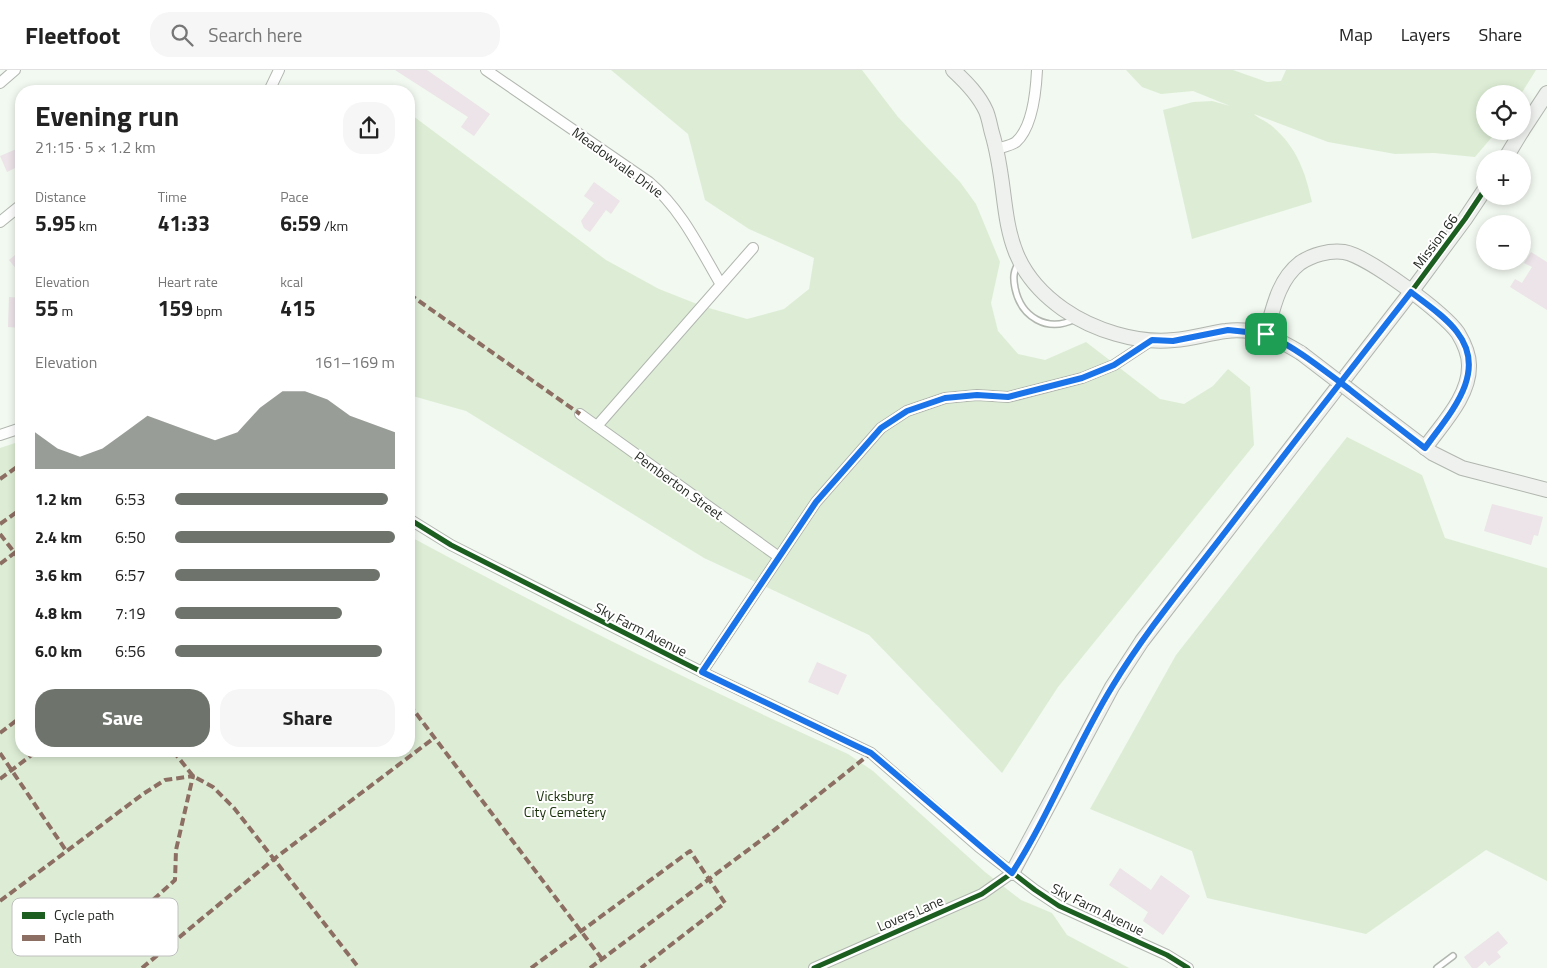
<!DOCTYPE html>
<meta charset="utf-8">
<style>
:root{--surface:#fff;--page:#f6f6f6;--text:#222;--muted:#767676;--line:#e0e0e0;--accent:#6e746c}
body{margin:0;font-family:"Titillium Web",sans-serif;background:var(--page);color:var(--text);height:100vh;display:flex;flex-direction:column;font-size:19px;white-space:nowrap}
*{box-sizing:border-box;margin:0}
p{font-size:16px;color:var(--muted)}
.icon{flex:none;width:28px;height:28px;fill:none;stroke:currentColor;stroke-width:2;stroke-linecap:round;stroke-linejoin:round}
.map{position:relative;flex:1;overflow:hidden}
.side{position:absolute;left:15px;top:15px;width:400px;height:672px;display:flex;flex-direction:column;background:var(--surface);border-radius:20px;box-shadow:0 2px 8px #0003}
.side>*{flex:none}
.tools{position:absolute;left:1476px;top:15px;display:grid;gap:10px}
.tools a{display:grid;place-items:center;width:55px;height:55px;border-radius:50%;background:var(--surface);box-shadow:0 2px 8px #0003;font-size:25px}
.pin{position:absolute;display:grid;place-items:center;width:42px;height:42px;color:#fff;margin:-21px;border-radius:10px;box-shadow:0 2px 8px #0006}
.round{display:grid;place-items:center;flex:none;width:52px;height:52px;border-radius:20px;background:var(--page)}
.head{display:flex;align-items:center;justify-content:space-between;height:85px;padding:0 20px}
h1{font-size:28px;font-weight:700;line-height:38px}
.stats{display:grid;grid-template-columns:repeat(3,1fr);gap:8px;height:85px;padding:5px 20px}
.stats div{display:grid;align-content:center}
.stats b{font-size:21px;font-weight:700}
.stats small{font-size:14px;font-weight:400}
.stats p{font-size:14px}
.chart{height:140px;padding:10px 20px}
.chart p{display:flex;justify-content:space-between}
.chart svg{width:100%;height:90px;margin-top:5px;fill:var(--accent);opacity:.7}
.action{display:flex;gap:10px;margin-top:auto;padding:10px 20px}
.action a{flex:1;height:58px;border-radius:20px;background:var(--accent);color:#fff;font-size:20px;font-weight:700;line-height:58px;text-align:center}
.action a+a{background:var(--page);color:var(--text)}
ul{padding:0 20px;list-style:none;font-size:16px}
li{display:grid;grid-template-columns:80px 60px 1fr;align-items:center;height:38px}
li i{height:12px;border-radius:6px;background:var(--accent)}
header{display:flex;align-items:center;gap:30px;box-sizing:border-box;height:70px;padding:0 25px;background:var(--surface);border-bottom:1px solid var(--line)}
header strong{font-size:24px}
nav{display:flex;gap:28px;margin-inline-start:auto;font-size:18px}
.search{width:350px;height:45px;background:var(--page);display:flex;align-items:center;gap:12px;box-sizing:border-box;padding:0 18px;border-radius:20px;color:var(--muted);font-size:19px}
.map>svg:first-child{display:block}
.green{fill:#ddedd5}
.building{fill:#ece4e8}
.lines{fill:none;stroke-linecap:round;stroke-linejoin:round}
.lane-casing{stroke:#b1b6af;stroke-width:8}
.street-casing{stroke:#b1b6af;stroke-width:12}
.secondary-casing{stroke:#b1b6af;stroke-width:16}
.lane{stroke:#fdfefd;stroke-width:5}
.street{stroke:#fdfefd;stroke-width:10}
.secondary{stroke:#eff1ee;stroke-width:14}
.secondary-bridge-casing{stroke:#b1b6af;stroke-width:16;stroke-linecap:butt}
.secondary-bridge{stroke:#eff1ee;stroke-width:14}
.quiet{stroke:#8d6e63;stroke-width:4;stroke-dasharray:8 4;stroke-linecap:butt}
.cycleway-casing{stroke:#fff;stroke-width:8}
.cycleway{stroke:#1b5e20;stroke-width:5}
.route-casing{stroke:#fff;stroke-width:10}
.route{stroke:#1a73e8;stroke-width:6}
.labels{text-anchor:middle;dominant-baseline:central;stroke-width:4;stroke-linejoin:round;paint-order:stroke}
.street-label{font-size:14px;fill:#272c25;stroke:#fff}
.park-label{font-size:14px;fill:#193109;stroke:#fff}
.key{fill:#fff;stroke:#bec0be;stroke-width:1}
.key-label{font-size:14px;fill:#272c25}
</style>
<header>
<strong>Fleetfoot</strong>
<div class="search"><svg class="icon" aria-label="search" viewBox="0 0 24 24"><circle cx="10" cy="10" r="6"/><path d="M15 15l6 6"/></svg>Search here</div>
<nav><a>Map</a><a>Layers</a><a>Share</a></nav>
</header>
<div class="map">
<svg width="1547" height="898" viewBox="0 0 1547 898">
<rect width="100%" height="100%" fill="#f2f9f0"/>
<!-- green -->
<g class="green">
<path d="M611 0H862L898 47 960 112 976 134 1000 192 991 233 998 261 1018 284 1045 290 1086 272 1160 329 1184 334 1213 316 1228 299 1250 317 1254 375 1058 617 1002 703 869 565 704 488 466 341 409 325V43L606 190 659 219 702 236 747 249 784 239 809 219 814 188 749 159 705 130 688 64Z"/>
<path d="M1126 0H1233L1267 12 1281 11 1286 0H1536L1521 24H1485V61H1497L1475 87 1434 83 1395 84 1328 72 1254 44C1259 49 1268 52 1273 57 1297 78 1305 101 1312 132L1192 169 1163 40 1193 32 1212 31 1230 36 1193 21 1161 24 1142 17Z"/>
<path d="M1347 367 1422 405 1445 468 1547 498V811L1486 780 1366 864 1207 828 1192 781 1090 739 1176 585Z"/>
<path d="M21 371V681H409V466C553 544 699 616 848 684L873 701 985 802 1021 830 1052 843 1067 865 1129 898H0V378Z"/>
</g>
<!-- building -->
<g class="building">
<path d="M395 0H427L490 44 474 66 461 57 468 47Z"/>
<path d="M21 77V95L7 102 0 86Z"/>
<path d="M594 112 620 131 611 144 606 140 590 162 584 158 581 151 594 133 584 126Z"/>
<path d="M21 180V205L9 190Z"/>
<path d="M1531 182 1547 192V240L1510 217 1515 209 1522 213 1532 197 1524 193Z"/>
<path d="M9 227 21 228V258L8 257Z"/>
<path d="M1492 434 1543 447 1538 466 1534 465 1531 475 1484 461Z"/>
<path d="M817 592 847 605 838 625 808 612Z"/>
<path d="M1120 798 1151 820 1161 805 1190 826 1163 865 1143 851 1148 842 1109 815Z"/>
<path d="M1498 861 1508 873 1497 882 1501 887 1489 896 1485 891 1477 898H1472L1464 887Z"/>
</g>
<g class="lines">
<!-- lane casing -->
<g class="lane-casing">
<g id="lane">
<path d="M1020 192C1013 200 1013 208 1015 218 1021 247 1047 263 1075 249"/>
<path d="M1437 898 1453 886"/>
</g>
</g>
<!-- street casing -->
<g class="street-casing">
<g id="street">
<path d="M486 0 649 112C681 139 699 177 720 213"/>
<path d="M0 13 15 0"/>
<path d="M269 21 279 0"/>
<path d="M997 79C1003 77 1012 75 1016 72 1033 57 1036 21 1037 0"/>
<path d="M0 152 21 135"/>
<path d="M580 344 779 487"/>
<path d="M597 356 753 178"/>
<path d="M0 365 21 358"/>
<path d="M409 449 451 475 702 602 871 683 979 777 1035 820 1059 836 1167 885 1188 898"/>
<path d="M702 602 816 432 881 358 907 341 945 328 977 325 1008 327 1082 308 1114 295 1152 270"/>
<path d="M814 898 982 824 1012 803"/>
</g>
</g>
<!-- secondary casing -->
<g class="secondary-casing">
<g id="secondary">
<path d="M953 0C966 12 979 25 986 41 989 48 990 56 992 63 1013 133 992 189 1063 239 1093 260 1137 274 1174 270 1192 269 1209 263 1226 261 1254 257 1278 269 1301 283"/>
<path d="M1522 61 1547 23"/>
<path d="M1505 89 1522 61"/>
<path d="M1266 264C1273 239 1278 210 1300 193 1312 185 1329 180 1344 182 1368 186 1444 243 1458 263 1464 273 1469 283 1469 295 1470 326 1442 354 1425 378"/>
<path d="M1378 342 1432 383 1462 398 1547 420"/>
<path d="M1012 803 1112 617 1142 571 1411 222 1465 149 1485 119"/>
</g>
</g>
<!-- lane -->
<use href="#lane" class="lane"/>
<!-- street -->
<use href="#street" class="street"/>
<!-- secondary -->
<use href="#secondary" class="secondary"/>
<!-- secondary-bridge casing -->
<g class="secondary-bridge-casing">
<path id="secondary-bridge" d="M1301 283 1378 342"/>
</g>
<!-- secondary-bridge -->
<use href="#secondary-bridge" class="secondary-bridge"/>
<!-- quiet -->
<g class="quiet">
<path d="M409 224 580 344"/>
<path d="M0 409 21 394"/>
<path d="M0 454 21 439"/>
<path d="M0 464 21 491"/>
<path d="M0 494 21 478"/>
<path d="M409 634 602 889"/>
<path d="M0 663 21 647"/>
<path d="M173 681 193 706 213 717 234 738 359 898"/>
<path d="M0 683 67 782"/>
<path d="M0 709 37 681"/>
<path d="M0 831 143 724 165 710 193 706 176 780 175 810 153 830 165 880"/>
<path d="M142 898 274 789 434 668"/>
<path d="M531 898 690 781 725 833 641 898"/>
<path d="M590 898 768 765 871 683"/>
</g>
<!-- cycleway casing -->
<g class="cycleway-casing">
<g id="cycleway">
<path d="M409 449 451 475 702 602 871 683 979 777 1035 820 1059 836 1167 885 1188 898"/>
<path d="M814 898 982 824 1012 803 1112 617 1142 571 1411 222 1465 149 1485 119"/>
</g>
</g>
<!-- cycleway -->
<use href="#cycleway" class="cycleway"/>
</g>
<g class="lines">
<!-- route casing -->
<g class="route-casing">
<path id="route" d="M1266 264 1228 260 1173 271 1152 270 1114 295 1082 308 1008 327 977 325 945 328 907 341 881 358 816 432 702 602 871 683 1012 803C1050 744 1075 677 1112 617 1145 562 1187 512 1226 461 1287 381 1349 301 1411 222 1426 234 1445 246 1457 262 1489 303 1449 344 1425 378 1399 358 1374 339 1349 319 1322 299 1297 278 1266 264"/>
</g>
<!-- route -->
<use href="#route" class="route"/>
</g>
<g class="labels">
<!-- street labels -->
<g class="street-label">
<text transform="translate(618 92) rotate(36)">Meadowvale Drive</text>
<text transform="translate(1435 171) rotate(-53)">Mission 66</text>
<text transform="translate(679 415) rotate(36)">Pemberton Street</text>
<text transform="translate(641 559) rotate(27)">Sky Farm Avenue</text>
<text transform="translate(1098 839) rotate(26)">Sky Farm Avenue</text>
<text transform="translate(910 843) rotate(-23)">Lovers Lane</text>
</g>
<!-- park labels -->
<g class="park-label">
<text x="565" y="725">Vicksburg<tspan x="565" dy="16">City Cemetery</tspan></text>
</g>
</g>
<!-- legend -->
<rect x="12" y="828" width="166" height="58" rx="8" class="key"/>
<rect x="22" y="842" width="23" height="7" fill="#1b5e20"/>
<rect x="22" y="865" width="23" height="6" fill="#8d6e63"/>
<g class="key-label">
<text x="54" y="850">Cycle path</text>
<text x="54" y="873">Path</text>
</g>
</svg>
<div class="tools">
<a><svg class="icon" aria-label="locate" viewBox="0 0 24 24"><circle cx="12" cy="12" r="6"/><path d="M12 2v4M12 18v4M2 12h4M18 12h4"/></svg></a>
<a>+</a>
<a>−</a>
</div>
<div class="pin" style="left:1266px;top:264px;background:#1e9e55"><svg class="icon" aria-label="arrive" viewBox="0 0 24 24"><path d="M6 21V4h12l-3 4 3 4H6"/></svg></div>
<section class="side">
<div class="head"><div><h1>Evening run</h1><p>21:15 · 5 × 1.2 km</p></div><a class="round"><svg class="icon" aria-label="share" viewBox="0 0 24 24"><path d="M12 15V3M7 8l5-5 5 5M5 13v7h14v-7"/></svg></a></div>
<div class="stats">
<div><p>Distance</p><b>5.95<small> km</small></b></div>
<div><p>Time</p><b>41:33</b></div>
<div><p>Pace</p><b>6:59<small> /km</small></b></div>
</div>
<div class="stats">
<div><p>Elevation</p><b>55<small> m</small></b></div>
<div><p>Heart rate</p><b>159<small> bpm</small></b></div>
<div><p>kcal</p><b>415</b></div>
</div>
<div class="chart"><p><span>Elevation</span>161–169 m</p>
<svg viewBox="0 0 160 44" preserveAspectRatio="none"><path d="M0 44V26L10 34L20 38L30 34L40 26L50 18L60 22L70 26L80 30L90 26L100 14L110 6L120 6L130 10L140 18L150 22L160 26V44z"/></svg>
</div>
<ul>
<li><b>1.2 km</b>6:53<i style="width:97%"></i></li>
<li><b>2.4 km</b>6:50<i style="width:100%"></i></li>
<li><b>3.6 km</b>6:57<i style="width:93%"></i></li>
<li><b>4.8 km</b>7:19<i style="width:76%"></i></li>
<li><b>6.0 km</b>6:56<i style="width:94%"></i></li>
</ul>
<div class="action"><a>Save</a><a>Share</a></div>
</section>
</div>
